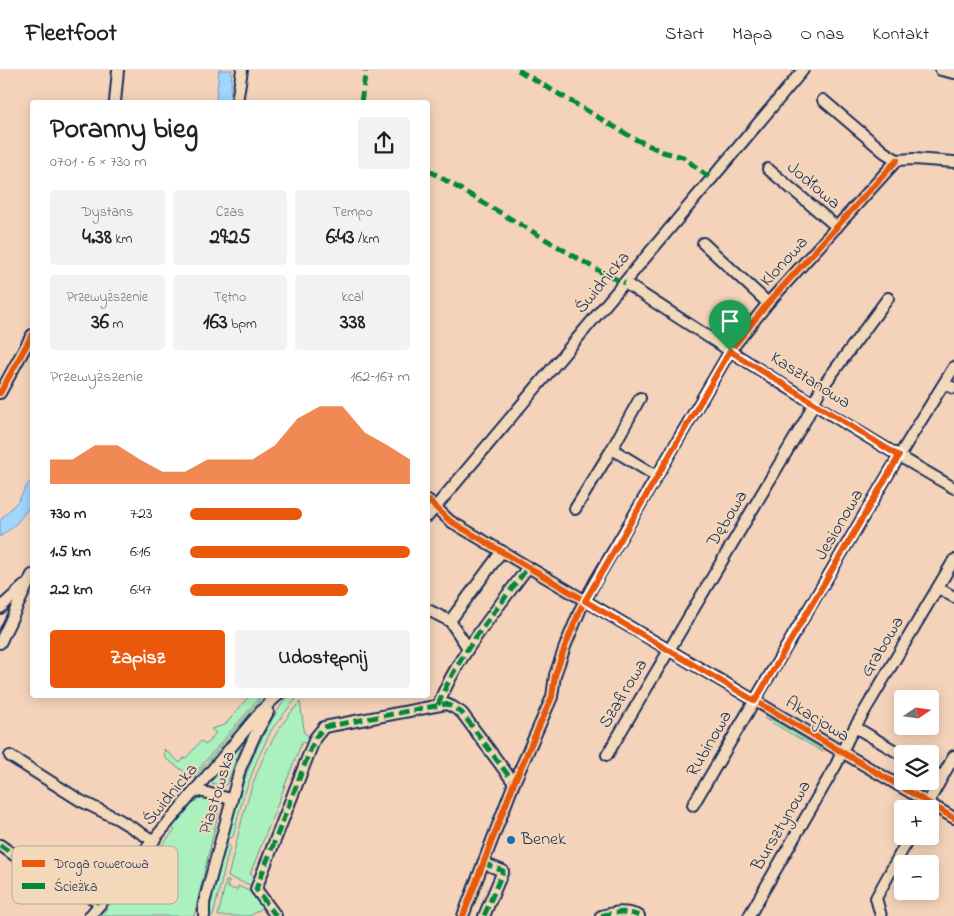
<!DOCTYPE html>
<html lang="pl">
<meta charset="utf-8">
<style>
:root{--surface:#fff;--page:#f2f2f2;--text:#202124;--muted:#757577;--line:#e0e0e0;--accent:#ea580c}
body{margin:0;font-family:"Indie Flower",sans-serif;background:var(--page);color:var(--text);height:100vh;display:flex;flex-direction:column;font-size:19px;white-space:nowrap}
*{box-sizing:border-box;margin:0}
p{font-size:16px;color:var(--muted)}
.icon{flex:none;width:28px;height:28px;fill:none;stroke:currentColor;stroke-width:2;stroke-linecap:round;stroke-linejoin:round}
.map{position:relative;flex:1;overflow:hidden}
.details{position:absolute;left:30px;top:30px;width:400px;height:598px;display:flex;flex-direction:column;background:var(--surface);border-radius:5px;box-shadow:0 2px 12px #0003}
.details>*{flex:none}
.needle{width:32px;rotate:77deg}
.fabs{position:absolute;left:894px;top:620px;display:grid;gap:10px}
.fabs a{display:grid;place-items:center;width:45px;height:45px;border-radius:5px;background:var(--surface);box-shadow:0 2px 12px #0003;font-size:25px}
.pin{position:absolute;display:grid;place-items:center;width:42px;height:42px;color:#fff;margin:-51px -21px;border-radius:50% 50% 50% 0;rotate:-45deg;box-shadow:0 0 5px #0007}
.pin .icon{rotate:45deg}
.round{display:grid;place-items:center;flex:none;width:52px;height:52px;border-radius:5px;background:var(--page)}
.summary{display:flex;align-items:center;justify-content:space-between;height:85px;padding:0 20px}
h1{font-size:28px;font-weight:800;line-height:38px}
.figures{display:grid;grid-template-columns:repeat(3,1fr);gap:8px;height:85px;padding:5px 20px}
.figures div{display:grid;align-content:center;border-radius:5px;background:var(--page);text-align:center}
.figures b{font-size:21px;font-weight:800}
.figures small{font-size:14px;font-weight:400}
.figures p{font-size:14px}
.chart{height:140px;padding:10px 20px}
.chart p{display:flex;justify-content:space-between}
.chart svg{width:100%;height:90px;margin-top:5px;fill:var(--accent);opacity:.7}
.primary-button{display:flex;gap:10px;margin-top:auto;padding:10px 20px}
.primary-button a{flex:1;height:58px;border-radius:5px;background:var(--accent);color:#fff;font-size:20px;font-weight:800;line-height:58px;text-align:center}
.primary-button a+a{background:var(--page);color:var(--text)}
ul{padding:0 20px;list-style:none;font-size:16px}
li{display:grid;grid-template-columns:80px 60px 1fr;align-items:center;height:38px}
li i{height:12px;border-radius:6px;background:var(--accent)}
header{display:flex;align-items:center;gap:30px;box-sizing:border-box;height:70px;padding:0 25px;background:var(--surface);border-bottom:1px solid var(--line)}
header strong{font-size:24px}
nav{display:flex;gap:28px;margin-inline-start:auto;font-size:18px}
.map>svg:first-child{display:block}
.green{fill:#abf1be;stroke:#63908e}
.water{fill:#a0d5fe;stroke:#6b93be}
.lines{fill:none;stroke-linecap:round;stroke-linejoin:round}
.minor-casing{stroke:#1b2f5e;stroke-width:14}
.minor{stroke:#f3d9ba;stroke-width:10}
.quiet{stroke:#00873e;stroke-width:5;stroke-dasharray:10 5;stroke-linecap:butt}
.cycleway-casing{stroke:#f3d9ba;stroke-width:9}
.cycleway{stroke:#e8590c;stroke-width:6}
.route-casing{stroke:#fff;stroke-width:10}
.route{stroke:#ea580c;stroke-width:6}
.poi-dot{fill:#1f6fb2;stroke:#f3d9ba;stroke-width:2}
.labels{text-anchor:middle;dominant-baseline:central;stroke-width:4;stroke-linejoin:round;paint-order:stroke}
.street-label{font-size:18px;fill:#1b2f5e;stroke:#f3d9ba}
.poi-label{font-size:18px;fill:#1b2f5e;stroke:#f3d9ba;text-anchor:start}
.key{fill:#f3d9ba;stroke:#b2a69e;stroke-width:1}
.key-label{font-size:14px;fill:#1b2f5e}
</style>
<header>
<strong>Fleetfoot</strong>
<nav><a>Start</a><a>Mapa</a><a>O nas</a><a>Kontakt</a></nav>
</header>
<div class="map">
<svg width="954" height="846" viewBox="0 0 954 846">
<rect width="100%" height="100%" fill="#f4d3ba"/>
<filter id="ink" filterUnits="userSpaceOnUse"><feTurbulence type="fractalNoise" baseFrequency=".02" numOctaves="2"/><feDisplacementMap in="SourceGraphic" scale="10" xChannelSelector="R" yChannelSelector="G"/><feConvolveMatrix kernelMatrix="1 2 1 2 8 2 1 2 1" color-interpolation-filters="sRGB"/></filter>
<g filter="url(#ink)">
<!-- green -->
<g class="green">
<path d="M250 625H258V629L192 707 165 688 164 679 180 693 184 688H186L201 671 206 675 216 663 211 659 225 655Z"/>
<path d="M264 625H268L267 628 200 708H194Z"/>
<path d="M288 625H299L272 659 257 690 242 731 233 767 228 768C241 713 255 672 288 625Z"/>
<path d="M300 632 304 660 303 662 311 668 308 674 302 672 250 804 256 807 253 816 228 807C243 745 255 680 300 632Z"/>
<path d="M764 648 773 650 820 678 823 682Z"/>
<path d="M239 677 241 678 227 714 223 716 212 713V709Z"/>
<path d="M199 728C208 728 217 730 219 740L194 846H100L175 760 172 757 192 734Z"/>
<path d="M226 773 230 776 213 846H208Z"/>
<path d="M226 811H229L227 817 237 820 238 816 253 823 264 837 250 846H218Z"/>
</g>
<!-- water -->
<g class="water">
<path d="M219 0H232L230 32H216Z"/>
<path d="M32 411V434L14 456 0 467V452L2 448 18 431 28 414Z"/>
</g>
<g class="lines">
<!-- minor casing -->
<g class="minor-casing">
<g id="minor">
<path d="M941 0 954 3"/>
<path d="M823 30 884 82 897 90"/>
<path d="M115 32 118 0"/>
<path d="M237 32 242 0"/>
<path d="M897 90 914 89 954 92"/>
<path d="M768 99 837 157"/>
<path d="M703 173 768 233"/>
<path d="M625 213C733 283 842 354 954 418"/>
<path d="M944 314 954 318"/>
<path d="M0 323 32 265"/>
<path d="M612 379 656 406"/>
<path d="M428 430 450 451 954 748"/>
<path d="M575 439 612 379 640 328"/>
<path d="M428 446 803 0"/>
<path d="M938 518 954 527"/>
<path d="M0 538 24 516"/>
<path d="M428 540 450 551 502 481"/>
<path d="M450 551 468 578"/>
<path d="M0 573 32 505"/>
<path d="M438 635C458 584 496 541 528 497"/>
<path d="M855 657 902 685"/>
<path d="M607 685 806 349 820 320 888 228"/>
<path d="M10 686 81 731 118 749 154 771"/>
<path d="M930 700 942 707"/>
<path d="M195 720 231 729"/>
<path d="M693 735 899 386 954 297"/>
<path d="M925 738 954 686"/>
<path d="M0 775 32 798 92 828 100 834"/>
<path d="M483 793 503 801 484 846"/>
<path d="M90 846 263 639 278 625"/>
<path d="M204 846V833L240 699 254 667 268 642"/>
<path d="M276 846 256 819 315 668 324 657 446 634 453 637 462 643 514 713"/>
<path d="M463 846 514 713 552 627 555 605 566 574 581 538 595 512 730 281 768 233 897 90"/>
<path d="M601 846C615 842 625 840 639 846"/>
<path d="M749 846 836 695 848 669 954 490"/>
<path d="M881 846 876 828 910 766"/>
</g>
</g>
<!-- minor -->
<use href="#minor" class="minor"/>
<!-- quiet -->
<g class="quiet">
<path d="M518 0 635 69 663 82 683 87 711 109"/>
<path d="M361 32 366 0"/>
<path d="M428 100 606 205 625 213"/>
<path d="M438 635C458 584 496 541 528 497"/>
<path d="M0 775 32 798 92 828 100 834"/>
<path d="M483 793 503 801 484 846"/>
<path d="M276 846 256 819 315 668 324 657 446 634 453 637 462 643 514 713"/>
<path d="M601 846C615 842 625 840 639 846"/>
</g>
<!-- cycleway casing -->
<g class="cycleway-casing">
<g id="cycleway">
<path d="M0 323 32 265"/>
<path d="M428 430 450 451 954 748"/>
<path d="M463 846 514 713 552 627 555 605 566 574 581 538 595 512 730 281 768 233 897 90"/>
</g>
</g>
<!-- cycleway -->
<use href="#cycleway" class="cycleway"/>
</g>
</g>
<g class="lines" filter="url(#ink)">
<!-- route casing -->
<g class="route-casing">
<path id="route" d="M730 281 899 386 755 631 585 531Z"/>
</g>
<!-- route -->
<use href="#route" class="route"/>
</g>
<!-- markers -->
<circle class="poi-dot" cx="511" cy="770" r="5"/>
<g class="labels">
<!-- street labels -->
<g class="street-label">
<text transform="translate(813 116) rotate(40)">Jodłowa</text>
<text transform="translate(785 192) rotate(-48)">Klonowa</text>
<text transform="translate(603 213) rotate(-50)">Świdnicka</text>
<text transform="translate(810 311) rotate(32)">Kasztanowa</text>
<text transform="translate(728 449) rotate(-59)">Dębowa</text>
<text transform="translate(840 455) rotate(-60)">Jesionowa</text>
<text transform="translate(883 577) rotate(-59)">Grabowa</text>
<text transform="translate(624 624) rotate(-59)">Szafirowa</text>
<text transform="translate(817 650) rotate(31)">Akacjowa</text>
<text transform="translate(710 674) rotate(-60)">Rubinowa</text>
<text transform="translate(218 723) rotate(-73)">Piastowska</text>
<text transform="translate(171 725) rotate(-50)">Świdnicka</text>
<text transform="translate(782 756) rotate(-60)">Bursztynowa</text>
</g>
<!-- poi labels -->
<g class="poi-label">
<text x="521" y="770">Benek</text>
</g>
</g>
<!-- legend -->
<rect x="12" y="776" width="166" height="58" rx="8" class="key"/>
<rect x="22" y="790" width="23" height="7" fill="#e8590c"/>
<rect x="22" y="813" width="23" height="6" fill="#00873e"/>
<g class="key-label">
<text x="54" y="798">Droga rowerowa</text>
<text x="54" y="821">Ścieżka</text>
</g>
</svg>
<div class="fabs">
<a><svg class="needle" viewBox="-14 -14 28 28"><path d="M0-13l5 13h-10z" fill="#e53935"/><path d="M0 13l5-13h-10z" fill="#757577"/></svg></a>
<a><svg class="icon" aria-label="layers" viewBox="0 0 24 24"><path d="M12 4l9 5-9 5-9-5zM3 14l9 5 9-5"/></svg></a>
<a>+</a>
<a>−</a>
</div>
<div class="pin" style="left:730px;top:281px;background:#1e9e55"><svg class="icon" aria-label="arrive" viewBox="0 0 24 24"><path d="M6 21V4h12l-3 4 3 4H6"/></svg></div>
<section class="details">
<div class="summary"><div><h1>Poranny bieg</h1><p>07:01 · 6 × 730 m</p></div><a class="round"><svg class="icon" aria-label="share" viewBox="0 0 24 24"><path d="M12 15V3M7 8l5-5 5 5M5 13v7h14v-7"/></svg></a></div>
<div class="figures">
<div><p>Dystans</p><b>4.38<small> km</small></b></div>
<div><p>Czas</p><b>29:25</b></div>
<div><p>Tempo</p><b>6:43<small> /km</small></b></div>
</div>
<div class="figures">
<div><p>Przewyższenie</p><b>36<small> m</small></b></div>
<div><p>Tętno</p><b>163<small> bpm</small></b></div>
<div><p>kcal</p><b>338</b></div>
</div>
<div class="chart"><p><span>Przewyższenie</span>162–167 m</p>
<svg viewBox="0 0 160 44" preserveAspectRatio="none"><path d="M0 44V32L10 32L20 25L30 25L40 32L50 38L60 38L70 32L80 32L90 32L100 25L110 12L120 6L130 6L140 19L150 25L160 32V44z"/></svg>
</div>
<ul>
<li><b>730 m</b>7:23<i style="width:51%"></i></li>
<li><b>1.5 km</b>6:16<i style="width:100%"></i></li>
<li><b>2.2 km</b>6:47<i style="width:72%"></i></li>
</ul>
<div class="primary-button"><a>Zapisz</a><a>Udostępnij</a></div>
</section>
</div>
